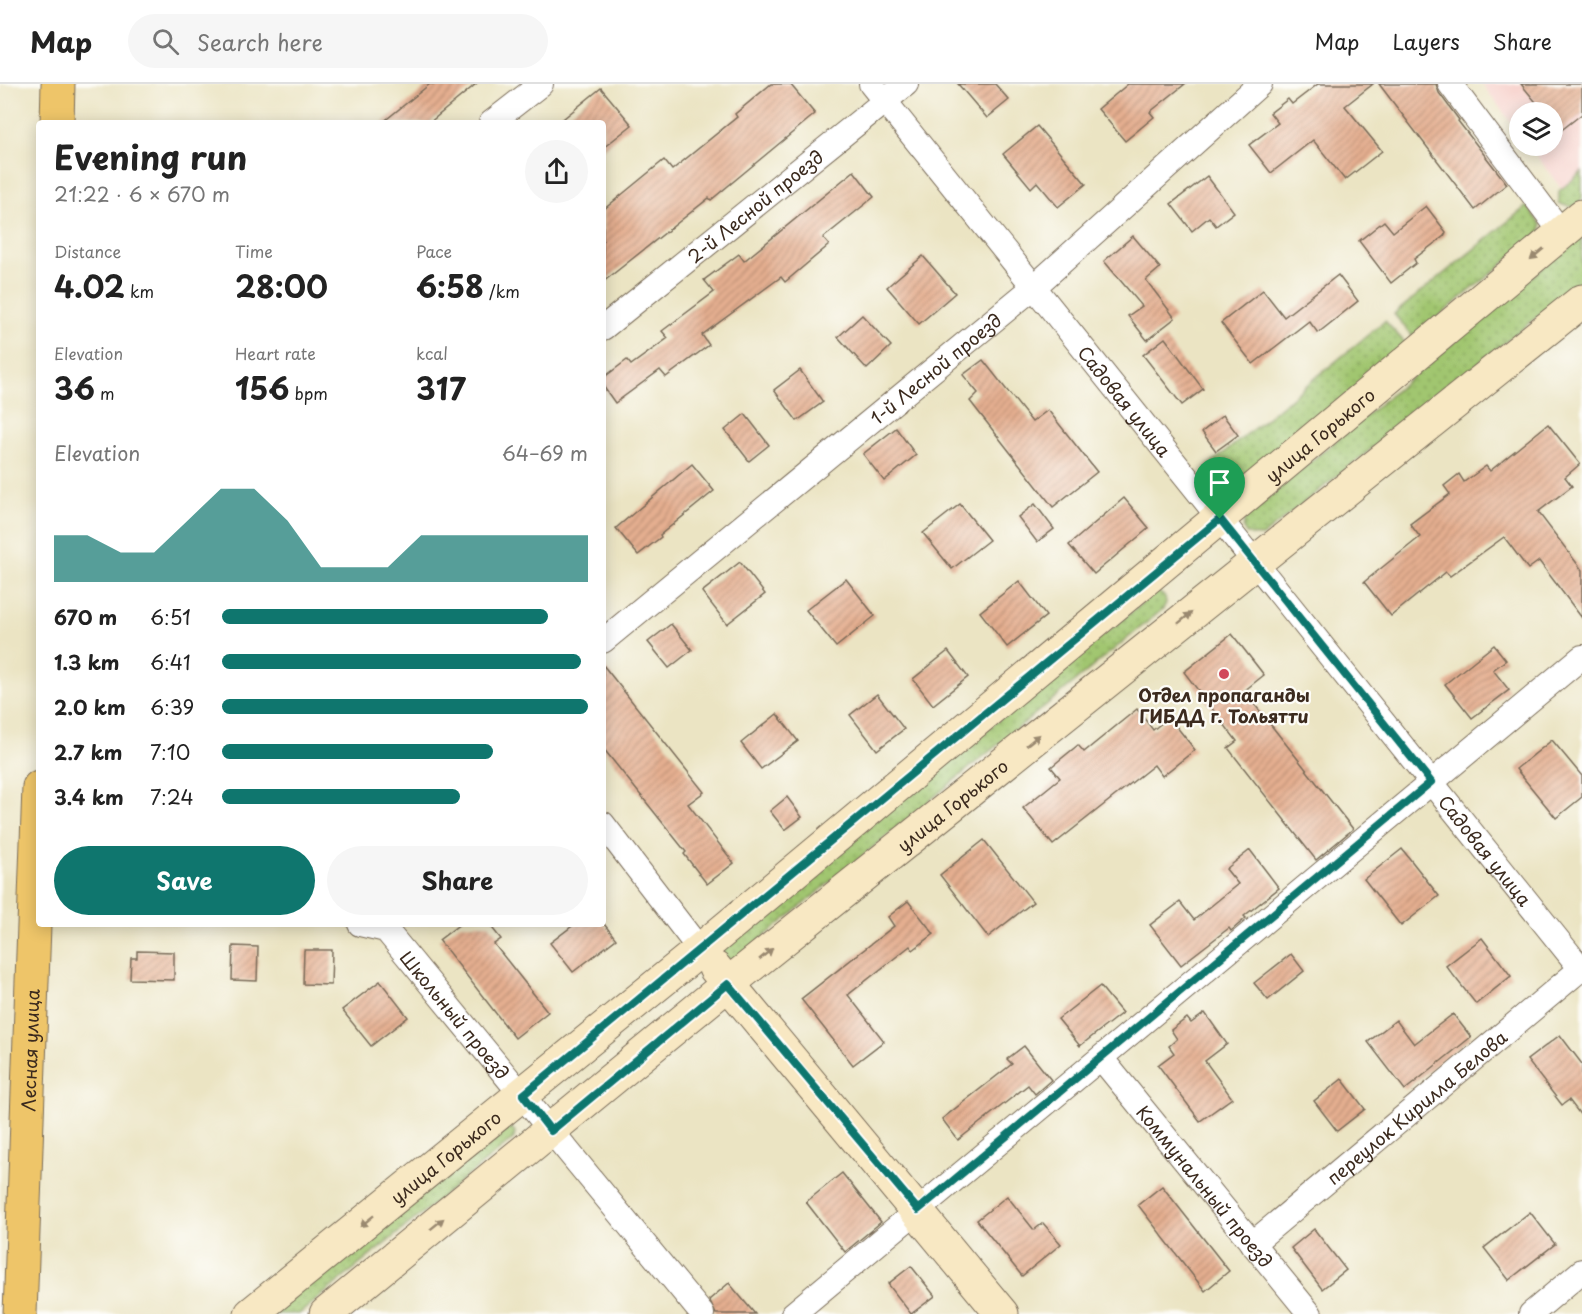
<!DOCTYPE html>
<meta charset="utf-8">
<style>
:root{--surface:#fff;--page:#f6f6f6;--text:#222;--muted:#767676;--line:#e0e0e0;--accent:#0f766e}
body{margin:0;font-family:"Playpen Sans",sans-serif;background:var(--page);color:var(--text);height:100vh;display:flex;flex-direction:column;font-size:22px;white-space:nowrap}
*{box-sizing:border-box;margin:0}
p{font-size:20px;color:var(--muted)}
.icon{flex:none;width:33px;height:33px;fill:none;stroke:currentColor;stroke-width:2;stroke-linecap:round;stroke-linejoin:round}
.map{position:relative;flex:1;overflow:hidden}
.drawer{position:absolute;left:36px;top:36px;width:570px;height:807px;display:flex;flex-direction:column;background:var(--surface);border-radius:6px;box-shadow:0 3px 15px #0003}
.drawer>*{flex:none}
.tools{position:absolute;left:1509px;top:18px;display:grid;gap:12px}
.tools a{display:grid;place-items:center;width:54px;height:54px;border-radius:50%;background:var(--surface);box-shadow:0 3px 15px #0003;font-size:30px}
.pin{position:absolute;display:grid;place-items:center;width:51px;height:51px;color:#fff;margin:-62px -26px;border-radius:50% 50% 50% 0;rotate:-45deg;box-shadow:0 0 6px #0007}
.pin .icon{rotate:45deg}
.round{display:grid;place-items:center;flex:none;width:63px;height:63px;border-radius:32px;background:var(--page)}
.summary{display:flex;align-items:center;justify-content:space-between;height:102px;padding:0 18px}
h1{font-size:33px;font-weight:700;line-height:45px}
.figures{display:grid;grid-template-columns:repeat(3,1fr);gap:9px;height:102px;padding:6px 18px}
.figures div{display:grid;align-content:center}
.figures b{font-size:30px;font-weight:700}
.figures small{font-size:16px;font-weight:400}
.figures p{font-size:16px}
.chart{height:168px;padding:12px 18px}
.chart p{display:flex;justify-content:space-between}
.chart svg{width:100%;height:108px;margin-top:6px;fill:var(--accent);opacity:.7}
.button{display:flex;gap:12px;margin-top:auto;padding:12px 18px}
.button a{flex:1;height:69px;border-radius:36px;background:var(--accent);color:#fff;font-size:24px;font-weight:700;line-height:69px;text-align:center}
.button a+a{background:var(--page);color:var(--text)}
ul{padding:0 18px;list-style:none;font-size:20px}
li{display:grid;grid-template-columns:96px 72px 1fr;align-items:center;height:45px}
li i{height:15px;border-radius:8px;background:var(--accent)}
header{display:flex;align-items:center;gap:36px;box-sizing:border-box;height:84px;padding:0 30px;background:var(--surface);border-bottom:2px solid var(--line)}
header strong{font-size:28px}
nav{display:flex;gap:33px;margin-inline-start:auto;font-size:21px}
.search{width:420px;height:54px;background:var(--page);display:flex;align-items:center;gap:15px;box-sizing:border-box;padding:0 21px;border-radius:33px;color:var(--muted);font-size:22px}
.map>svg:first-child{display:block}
.built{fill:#f7d0cb}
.grass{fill:url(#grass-dots);stroke:#6e7847;stroke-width:1.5}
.building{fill:url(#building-hatch)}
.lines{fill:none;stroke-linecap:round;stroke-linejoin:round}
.minor-casing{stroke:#796b58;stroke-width:26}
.secondary-casing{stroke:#796b58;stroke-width:35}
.primary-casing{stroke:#796b58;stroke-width:35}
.minor{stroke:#fff;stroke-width:24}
.secondary{stroke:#f8e8c3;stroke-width:33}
.primary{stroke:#eec569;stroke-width:33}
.oneway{fill:#9a8970}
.route-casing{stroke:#fff;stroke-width:12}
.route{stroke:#0f766e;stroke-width:8}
.poi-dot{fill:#d1495b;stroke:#fdfcf7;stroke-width:2}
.labels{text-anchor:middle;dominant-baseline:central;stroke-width:4.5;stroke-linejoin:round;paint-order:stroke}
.street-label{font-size:18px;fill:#3b2a1e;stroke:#fdfcf7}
.poi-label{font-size:18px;font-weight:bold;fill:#3b2a1e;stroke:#fdfcf7}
</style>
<header>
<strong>Map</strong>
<div class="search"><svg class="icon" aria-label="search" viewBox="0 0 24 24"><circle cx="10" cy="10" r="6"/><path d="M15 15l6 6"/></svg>Search here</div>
<nav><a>Map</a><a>Layers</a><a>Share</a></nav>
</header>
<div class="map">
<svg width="1582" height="1230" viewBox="0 0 1582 1230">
<defs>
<pattern id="grass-dots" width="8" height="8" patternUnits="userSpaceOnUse" patternTransform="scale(1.5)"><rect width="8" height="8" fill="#a1c670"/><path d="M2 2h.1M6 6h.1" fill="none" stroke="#84a15b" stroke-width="1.8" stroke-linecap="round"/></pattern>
<pattern id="building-hatch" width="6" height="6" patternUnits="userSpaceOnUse" patternTransform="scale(1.5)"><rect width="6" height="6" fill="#e5af90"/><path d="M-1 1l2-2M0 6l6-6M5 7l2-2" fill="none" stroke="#bb8f75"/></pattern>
</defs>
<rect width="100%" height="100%" fill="#fdfcf7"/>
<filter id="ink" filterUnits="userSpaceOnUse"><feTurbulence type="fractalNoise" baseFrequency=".0167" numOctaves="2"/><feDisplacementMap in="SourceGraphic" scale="12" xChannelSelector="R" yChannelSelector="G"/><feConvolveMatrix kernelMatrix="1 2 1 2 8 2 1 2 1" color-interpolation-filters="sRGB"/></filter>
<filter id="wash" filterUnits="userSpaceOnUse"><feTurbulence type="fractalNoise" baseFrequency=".008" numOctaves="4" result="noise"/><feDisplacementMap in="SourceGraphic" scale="24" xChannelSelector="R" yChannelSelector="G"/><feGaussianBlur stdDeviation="1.35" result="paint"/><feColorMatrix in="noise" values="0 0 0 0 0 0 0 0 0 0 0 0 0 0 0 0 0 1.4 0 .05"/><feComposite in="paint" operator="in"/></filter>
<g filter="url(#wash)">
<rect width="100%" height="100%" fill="#ebe4c3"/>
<!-- built -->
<path class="built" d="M1482 0H1582V88L1562 105 1529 62H1552V28H1520L1519 49Z"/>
<!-- grass -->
<g class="grass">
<path d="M1582 88V116L1573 123 1559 120V107Z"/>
<path d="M1527 122 1541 140V149L1413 253 1394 230Z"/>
<path d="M1582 151V197L1262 452C1244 452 1239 448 1247 431Z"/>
<path d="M1385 237 1407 261 1227 409 1213 407C1206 398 1203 394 1207 383Z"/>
<path d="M1157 507 1165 513 1166 519 1163 525 733 878H722L721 862Z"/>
<path d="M507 1042 512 1044 515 1048 514 1054 299 1230H270Z"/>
</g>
<g id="blocks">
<!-- building -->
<g class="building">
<path d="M430 0H476L429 39H382Z"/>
<path d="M771 0H790L815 30 711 116 709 114 603 198V126L664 76 672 86 737 33 735 30Z"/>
<path d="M958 0H995L1009 16 987 34Z"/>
<path d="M1128 0H1185L1150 28 1154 33 1125 57 1098 25Z"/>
<path d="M1318 0H1373L1345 22 1382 67 1345 96 1313 56 1271 89 1249 61 1278 39 1270 29 1288 15 1292 20Z"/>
<path d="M1379 0H1436L1439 9 1459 36 1458 37 1507 100 1475 126Z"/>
<path d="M1521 0H1582V30L1559 48 1552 40V28H1544Z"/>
<path d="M601 4 632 41 603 64V39H558Z"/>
<path d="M1037 42 1086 100 1058 123 1037 98 1031 104 1003 70Z"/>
<path d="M854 87 874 113 823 154 829 161 785 198 781 193 702 251 709 261 666 293 660 286 615 319 603 302V294L627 276 631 281 668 254 662 247 714 208 704 196 739 170 744 177Z"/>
<path d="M1207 92 1234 128 1216 142 1209 133 1192 147 1171 120Z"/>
<path d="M1426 122 1446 148 1444 152 1414 175 1416 179 1391 199 1359 157 1384 137 1393 148Z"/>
<path d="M1133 152 1160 184 1146 196 1175 234 1147 256 1128 232 1142 222 1104 177Z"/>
<path d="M923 172 955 209 919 240 887 203Z"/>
<path d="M1338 191 1358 217 1318 249 1309 237 1253 280 1221 239 1263 206 1284 233Z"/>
<path d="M862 231 891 262 867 285 838 253Z"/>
<path d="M1165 254 1203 305 1182 321 1143 271Z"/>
<path d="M983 276 1032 338 1048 326 1097 388 1053 423 970 317 978 309 963 291Z"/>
<path d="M800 286 823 318 797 337 774 306Z"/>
<path d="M745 330 769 361 749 377 725 346Z"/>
<path d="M1223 331 1238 351 1216 367 1202 348Z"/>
<path d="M1548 340 1580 380 1565 393 1572 402 1538 428 1582 486V534L1539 477 1528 485 1504 453 1450 492 1446 488 1391 532 1364 498 1420 453 1410 440 1450 410 1444 402 1459 390 1464 398 1486 382 1490 387Z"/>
<path d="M896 344 916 371 884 397 863 370Z"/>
<path d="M692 380 714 407 660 451 661 453 638 471 616 444Z"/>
<path d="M1124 414 1149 444 1094 490 1069 461Z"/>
<path d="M960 420 989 456 952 485 923 449Z"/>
<path d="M1035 420 1054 445 1037 458 1018 433Z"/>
<path d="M740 478 765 510 727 540 702 508Z"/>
<path d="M846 495 875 532 836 563 806 526Z"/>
<path d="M1019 497 1046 532 1007 563 980 528Z"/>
<path d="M671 540 692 566 669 584 648 558Z"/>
<path d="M1232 550 1264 591 1244 607 1353 745 1316 776 1228 664 1237 657 1184 588Z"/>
<path d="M1494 561 1506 576 1493 586 1509 606 1472 634 1445 600Z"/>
<path d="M948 567 968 593 933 621 913 595Z"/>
<path d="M603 581 704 708 688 720 734 779 707 800 684 770 686 768 603 664Z"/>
<path d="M877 610 904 645 877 666 850 631Z"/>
<path d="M1137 625 1153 646 1169 633 1195 666 1162 692 1154 681 1053 761 1023 724 1060 694 1051 683 1078 661 1084 668Z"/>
<path d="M777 630 798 657 761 685 741 659Z"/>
<path d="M1552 656 1582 692V713L1556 734 1516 685Z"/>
<path d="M787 713 802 733 785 746 770 727Z"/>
<path d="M984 756 1033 818 988 853 940 791Z"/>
<path d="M1402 765 1439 812 1401 842 1364 795Z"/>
<path d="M1250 766 1279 804 1244 832 1246 834 1231 847 1229 844 1181 881 1150 841 1180 818 1194 836 1238 800 1226 785Z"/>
<path d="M908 817 934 850 913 866 910 862 848 911 884 957 853 981 801 915 894 842 888 833Z"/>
<path d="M460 840H489L501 855 494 860 548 928 515 954 439 856Z"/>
<path d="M575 840H604L616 855 573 888 550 859Z"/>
<path d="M1482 854 1511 892 1476 920 1446 882Z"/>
<path d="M233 862 258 863 257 897 232 896Z"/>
<path d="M304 866H332L331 901 303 900Z"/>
<path d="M137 867 174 868V896L130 895 131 874H137Z"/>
<path d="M1291 870 1304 887 1268 916 1254 899Z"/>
<path d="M380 897 408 933 371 962 342 926Z"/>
<path d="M1100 902 1122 929 1080 962 1058 935Z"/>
<path d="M1205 929 1227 960 1205 977 1232 1014 1200 1037 1158 981 1174 969 1169 962 1177 955 1171 946 1187 934 1191 939Z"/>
<path d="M1453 930 1471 953 1405 1006 1368 958 1396 936 1414 960Z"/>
<path d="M1560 951 1582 980V1033L1569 1016 1562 1021 1527 976Z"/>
<path d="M1024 962 1051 996 1035 1010 1028 1001 958 1056 942 1035 1012 980 1007 975Z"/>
<path d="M1342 995 1365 1025 1337 1047 1314 1017Z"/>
<path d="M842 1089 881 1138 845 1168 806 1118Z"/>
<path d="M1162 1102 1229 1187 1205 1207 1138 1121Z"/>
<path d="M1007 1112 1034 1146 1043 1139 1061 1160 1022 1192 977 1136Z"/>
<path d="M1530 1128 1555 1160 1509 1196 1484 1164Z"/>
<path d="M1314 1145 1346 1186 1322 1205 1291 1164Z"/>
<path d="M911 1182 935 1212 911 1230 888 1200Z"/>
<path d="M729 1199 755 1230H716L709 1216Z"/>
</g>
</g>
</g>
<g filter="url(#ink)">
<use href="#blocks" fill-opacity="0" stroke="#796b58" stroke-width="1.5"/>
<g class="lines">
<!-- minor casing -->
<g class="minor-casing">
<g id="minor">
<path id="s1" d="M871 0 1582 886"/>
<path d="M1450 0 1562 149"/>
<path d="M491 39 541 0"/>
<path id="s2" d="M603 244 906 0"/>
<path id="s3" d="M603 557 1034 203 1260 0"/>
<path d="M603 740 700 866"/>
<path id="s4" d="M360 840 386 846 702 1230"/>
<path id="s5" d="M1101 974 1310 1230"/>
<path id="s6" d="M1252 1160 1582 884"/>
<path d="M793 1230 1582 573"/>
<path d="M1531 1230 1582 1187"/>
</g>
</g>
<!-- secondary casing -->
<g class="secondary-casing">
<g id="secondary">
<path d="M715 884 1002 1230"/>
<path id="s7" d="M251 1230 700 866 1582 132"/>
<path id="s8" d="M326 1230 728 900 1582 217"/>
</g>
</g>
<!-- primary casing -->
<g class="primary-casing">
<g id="primary">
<path d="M57 39 58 0"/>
<path id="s9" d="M20 1230 39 703"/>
</g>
</g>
<!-- minor -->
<use href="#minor" class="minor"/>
<!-- secondary -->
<use href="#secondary" class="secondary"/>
<!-- primary -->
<use href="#primary" class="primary"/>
</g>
<!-- one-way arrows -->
<defs><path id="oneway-solid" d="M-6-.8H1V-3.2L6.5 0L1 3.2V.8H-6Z" transform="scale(1.5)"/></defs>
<g class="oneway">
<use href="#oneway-solid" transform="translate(1537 170) rotate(140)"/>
<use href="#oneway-solid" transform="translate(1185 534) rotate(-39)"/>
<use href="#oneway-solid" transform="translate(1033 656) rotate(-39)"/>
<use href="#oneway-solid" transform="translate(766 870) rotate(-39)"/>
<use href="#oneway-solid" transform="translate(367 1137) rotate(141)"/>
<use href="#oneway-solid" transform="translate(437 1140) rotate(-39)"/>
</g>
</g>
<g class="lines" filter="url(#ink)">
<!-- route casing -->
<g class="route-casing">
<path id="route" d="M1220 435 1431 698 918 1126 728 900 551 1047 523 1011Z"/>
</g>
<!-- route -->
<use href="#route" class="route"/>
</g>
<!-- markers -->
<circle class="poi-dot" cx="1224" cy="590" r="6"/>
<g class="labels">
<!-- street labels -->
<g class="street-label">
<text stroke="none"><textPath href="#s2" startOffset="195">2-й Лесной проезд</textPath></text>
<text stroke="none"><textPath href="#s3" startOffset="430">1-й Лесной проезд</textPath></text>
<text stroke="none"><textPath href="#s1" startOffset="406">Садовая улица</textPath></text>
<text stroke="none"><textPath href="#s7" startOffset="1384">улица Горького</textPath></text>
<text stroke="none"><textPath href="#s8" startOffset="807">улица Горького</textPath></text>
<text stroke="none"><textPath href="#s1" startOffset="982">Садовая улица</textPath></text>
<text stroke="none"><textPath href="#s4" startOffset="136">Школьный проезд</textPath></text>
<text stroke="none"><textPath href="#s9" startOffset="264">Лесная улица</textPath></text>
<text stroke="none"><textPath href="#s6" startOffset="214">переулок Кирилла Белова</textPath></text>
<text stroke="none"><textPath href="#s7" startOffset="250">улица Горького</textPath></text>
<text stroke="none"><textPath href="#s5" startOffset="165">Коммунальный проезд</textPath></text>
</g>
<!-- poi labels -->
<g class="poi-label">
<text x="1224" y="610">Отдел пропаганды<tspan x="1224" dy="21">ГИБДД г. Тольятти</tspan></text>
</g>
</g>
</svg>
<div class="tools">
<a><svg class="icon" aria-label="layers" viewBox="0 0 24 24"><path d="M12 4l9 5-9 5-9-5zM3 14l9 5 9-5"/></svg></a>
</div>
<div class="pin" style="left:1220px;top:435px;background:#1e9e55"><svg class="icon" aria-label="arrive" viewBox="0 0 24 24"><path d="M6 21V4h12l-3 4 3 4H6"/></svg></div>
<section class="drawer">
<div class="summary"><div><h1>Evening run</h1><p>21:22 · 6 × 670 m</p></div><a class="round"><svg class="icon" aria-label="share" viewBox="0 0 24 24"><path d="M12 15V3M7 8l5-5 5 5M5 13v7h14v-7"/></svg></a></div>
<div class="figures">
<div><p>Distance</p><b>4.02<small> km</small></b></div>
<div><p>Time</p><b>28:00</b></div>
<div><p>Pace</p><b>6:58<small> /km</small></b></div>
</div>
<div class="figures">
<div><p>Elevation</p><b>36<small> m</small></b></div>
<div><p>Heart rate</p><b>156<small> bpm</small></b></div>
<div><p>kcal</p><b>317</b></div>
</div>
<div class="chart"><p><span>Elevation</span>64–69 m</p>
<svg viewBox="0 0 160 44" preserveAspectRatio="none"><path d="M0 44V25L10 25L20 32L30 32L40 19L50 6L60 6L70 19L80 38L90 38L100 38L110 25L120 25L130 25L140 25L150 25L160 25V44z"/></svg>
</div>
<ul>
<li><b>670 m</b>6:51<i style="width:89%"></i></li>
<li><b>1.3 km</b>6:41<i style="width:98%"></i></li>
<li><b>2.0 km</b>6:39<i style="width:100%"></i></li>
<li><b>2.7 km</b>7:10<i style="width:74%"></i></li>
<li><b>3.4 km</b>7:24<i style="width:65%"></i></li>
</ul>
<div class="button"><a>Save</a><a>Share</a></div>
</section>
</div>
